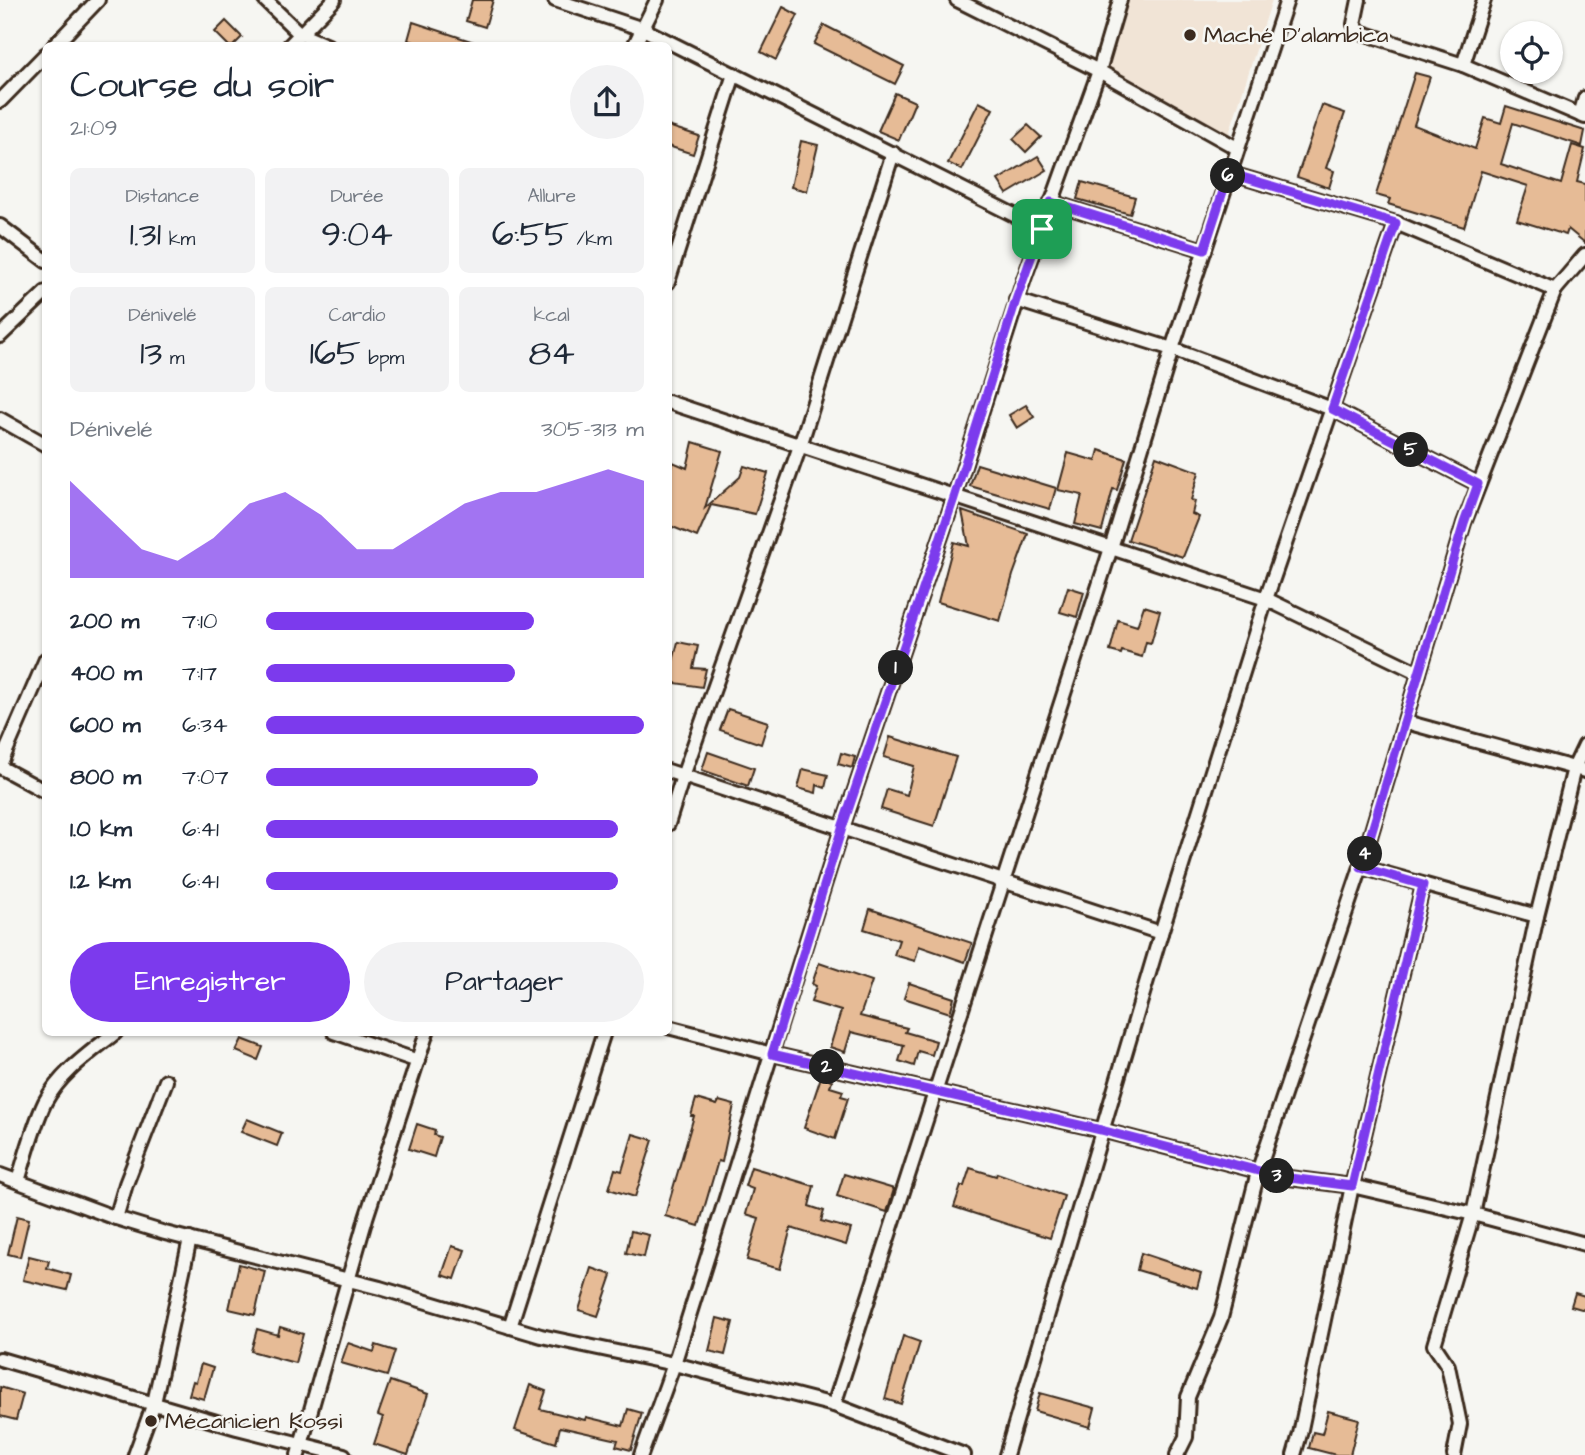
<!DOCTYPE html>
<html lang="fr">
<meta charset="utf-8">
<style>
:root{--surface:#fff;--page:#f2f2f3;--text:#1f2937;--muted:#747a83;--accent:#7c3aed}
body{margin:0;font-family:"Architects Daughter",sans-serif;background:var(--page);color:var(--text);height:100vh;display:flex;flex-direction:column;font-size:26px;white-space:nowrap}
*{box-sizing:border-box;margin:0}
p{font-size:23px;color:var(--muted)}
.icon{flex:none;width:38px;height:38px;fill:none;stroke:currentColor;stroke-width:2;stroke-linecap:round;stroke-linejoin:round}
.map{position:relative;flex:1;overflow:hidden}
.panel{position:absolute;left:42px;top:42px;width:630px;height:994px;display:flex;flex-direction:column;background:var(--surface);border-radius:10px;box-shadow:0 2px 5px #0004}
.panel>*{flex:none}
.controls{position:absolute;left:1500px;top:21px;display:grid;gap:14px}
.controls a{display:grid;place-items:center;width:63px;height:63px;border-radius:50%;background:var(--surface);box-shadow:0 2px 5px #0004;font-size:35px}
.pin{position:absolute;display:grid;place-items:center;width:60px;height:60px;color:#fff;margin:-30px;border-radius:14px;box-shadow:0 4px 10px #0006}
.km{position:absolute;width:35px;height:35px;margin:-18px;border-radius:50%;background:#222;color:#fff;font-size:19px;line-height:35px;text-align:center}
.round{display:grid;place-items:center;flex:none;width:74px;height:74px;border-radius:37px;background:var(--page)}
.summary{display:flex;align-items:center;justify-content:space-between;height:119px;padding:0 28px}
h1{font-size:38px;font-weight:600;line-height:52px}
.stats{display:grid;grid-template-columns:repeat(3,1fr);gap:10px;height:119px;padding:7px 28px}
.stats div{display:grid;align-content:center;border-radius:10px;background:var(--page);text-align:center}
.stats b{font-size:35px;font-weight:600}
.stats small{font-size:19px;font-weight:400}
.stats p{font-size:19px}
.chart{height:196px;padding:14px 28px}
.chart p{display:flex;justify-content:space-between}
.chart svg{width:100%;height:126px;margin-top:7px;fill:var(--accent);opacity:.7}
.primary-button{display:flex;gap:14px;margin-top:auto;padding:14px 28px}
.primary-button a{flex:1;height:80px;border-radius:42px;background:var(--accent);color:#fff;font-size:28px;font-weight:600;line-height:80px;text-align:center}
.primary-button a+a{background:var(--page);color:var(--text)}
ul{padding:0 28px;list-style:none;font-size:23px}
li{display:grid;grid-template-columns:112px 84px 1fr;align-items:center;height:52px}
li i{height:18px;border-radius:9px;background:var(--accent)}
.map>svg:first-child{display:block}
.built{fill:#f1e4d6}
.building{fill:#e6bb96;stroke:#3b2a1e;stroke-width:2}
.lines{fill:none;stroke-linecap:round;stroke-linejoin:round}
.minor-casing{stroke:#3b2a1e;stroke-width:18}
.minor{stroke:#f6f6f2;stroke-width:12}
.route-casing{stroke:#fff;stroke-width:14}
.route{stroke:#7c3aed;stroke-width:9}
.poi-dot{fill:#3b2a1e;stroke:#f6f6f2;stroke-width:2.5}
.labels{text-anchor:middle;dominant-baseline:central;stroke-width:5;stroke-linejoin:round;paint-order:stroke}
.poi-label{font-size:23px;fill:#3b2a1e;stroke:#f6f6f2;text-anchor:start}
</style>
<div class="map">
<svg width="1585" height="1455" viewBox="0 0 1585 1455">
<rect width="100%" height="100%" fill="#f6f6f2"/>
<filter id="ink" filterUnits="userSpaceOnUse"><feTurbulence type="fractalNoise" baseFrequency=".0143" numOctaves="2"/><feDisplacementMap in="SourceGraphic" scale="14" xChannelSelector="R" yChannelSelector="G"/><feConvolveMatrix kernelMatrix="1 2 1 2 8 2 1 2 1" color-interpolation-filters="sRGB"/></filter>
<g filter="url(#ink)">
<!-- built -->
<path class="built" d="M1129 0H1272L1228 137 1108 71Z"/>
<!-- building -->
<g class="building">
<path d="M472 0H493L485 27 466 21Z"/>
<path d="M783 7 798 15 776 60 761 52Z"/>
<path d="M226 21 242 37 233 46H229L215 32Z"/>
<path d="M413 22 477 43V46H428L408 40Z"/>
<path d="M824 25 904 66 895 84 814 44Z"/>
<path d="M1415 73 1430 77 1414 125 1475 149 1485 118 1501 123 1506 106 1585 131 1582 146 1513 123 1501 164 1561 184 1572 145 1585 149 1577 182 1585 184V243L1568 229 1566 235 1517 220 1528 186 1481 171 1464 227 1388 204 1390 199 1376 195Z"/>
<path d="M895 93 915 102 899 140 878 131Z"/>
<path d="M979 102 993 109 962 170 948 163Z"/>
<path d="M1322 105 1345 113 1326 168 1334 171 1329 188 1297 177Z"/>
<path d="M1028 125 1041 137 1026 152 1013 139Z"/>
<path d="M668 126 699 136 693 154 668 146Z"/>
<path d="M801 141 818 145 807 191 791 187Z"/>
<path d="M1038 156 1047 170 1007 194 998 180Z"/>
<path d="M1082 182 1135 197 1130 214 1077 199Z"/>
<path d="M1026 405 1034 417 1017 428 1009 415Z"/>
<path d="M693 442 722 451 705 508 740 477 744 466 768 473 755 514 711 505 697 537 668 525V474L673 462 687 468Z"/>
<path d="M1099 450 1126 459 1117 490 1113 489 1102 531 1075 524 1082 495 1058 490 1068 453 1096 461Z"/>
<path d="M1156 456 1199 472 1191 500 1195 501 1192 514 1199 517 1183 557 1128 540Z"/>
<path d="M977 464 1056 488 1050 509 970 486Z"/>
<path d="M962 511 1028 534 1013 575 1000 621 938 602 954 542 969 546Z"/>
<path d="M1068 587 1084 592 1077 617 1060 612Z"/>
<path d="M1144 606 1160 611 1151 643 1146 642 1142 657 1122 651 1121 654 1110 651 1118 620 1137 626Z"/>
<path d="M678 642 698 646 693 668 706 669 702 687 668 682V665H672Z"/>
<path d="M728 709 768 722 761 744 720 730Z"/>
<path d="M890 737 956 757 934 826 881 809 887 789 907 795 914 766 884 757Z"/>
<path d="M708 752 754 768 748 786 702 770Z"/>
<path d="M841 753 855 757 852 768 838 764Z"/>
<path d="M803 769 828 775 825 788 817 785 816 793 798 788Z"/>
<path d="M870 909 972 943 965 962 919 946 915 961 894 955 899 940 864 929Z"/>
<path d="M819 963 872 981 860 1016 907 1028 905 1032 936 1041 932 1055 918 1051 914 1066 899 1061 904 1045 851 1032 845 1052 830 1047 841 1011 811 1002 816 986 812 984Z"/>
<path d="M909 983 954 998 950 1013 904 998Z"/>
<path d="M242 1039 263 1047 258 1060 236 1051Z"/>
<path d="M821 1077 832 1080 830 1087 843 1091 841 1096 848 1098 835 1139 804 1128Z"/>
<path d="M696 1099 717 1105 719 1101 734 1105 722 1162 718 1161 699 1226 665 1216 694 1116H691Z"/>
<path d="M247 1119 282 1133 277 1146 241 1132Z"/>
<path d="M417 1124 435 1130 434 1135 440 1137 434 1157 409 1149Z"/>
<path d="M633 1134 653 1140 635 1197 609 1189 615 1169 622 1171Z"/>
<path d="M751 1167 814 1186 809 1206 824 1211 821 1221 851 1229 846 1245 791 1228 780 1269 747 1260 759 1218 746 1214 753 1189 745 1186Z"/>
<path d="M970 1168 996 1176 997 1173 1064 1196 1050 1238 954 1207 961 1186H964Z"/>
<path d="M844 1174 894 1189 887 1212 837 1196Z"/>
<path d="M17 1216 29 1219 20 1257 8 1254Z"/>
<path d="M631 1231 649 1235 644 1257 626 1253Z"/>
<path d="M452 1246 465 1250 455 1279 442 1275Z"/>
<path d="M1141 1253 1201 1273 1197 1288 1137 1270Z"/>
<path d="M29 1256 49 1261 47 1268 71 1275 67 1290 23 1280Z"/>
<path d="M239 1264 265 1271 255 1315 229 1309Z"/>
<path d="M592 1268 612 1275 598 1316 579 1310Z"/>
<path d="M1575 1293 1585 1296V1310L1571 1306Z"/>
<path d="M717 1318 733 1322 725 1355 709 1351Z"/>
<path d="M280 1327 303 1334 295 1363 251 1351 257 1329 278 1335Z"/>
<path d="M903 1336 920 1342 901 1404 885 1399Z"/>
<path d="M348 1343 374 1352 376 1345 395 1351 387 1376 341 1363Z"/>
<path d="M201 1364 213 1368 204 1399 189 1395 193 1381 196 1382Z"/>
<path d="M390 1381 428 1394 408 1455 374 1444 383 1417 378 1415Z"/>
<path d="M530 1385 546 1391 540 1409 585 1420 586 1417 623 1426 628 1409 642 1413 631 1450 616 1446 618 1440 560 1427 556 1443 515 1430Z"/>
<path d="M0 1387 23 1394 16 1420 0 1416Z"/>
<path d="M1040 1393 1095 1408 1090 1427 1035 1411Z"/>
<path d="M1328 1411 1359 1419 1350 1455H1336L1309 1448 1313 1432 1322 1434Z"/>
</g>
<g class="lines">
<!-- minor casing -->
<g class="minor-casing">
<g id="minor">
<path d="M265 0 300 34 328 46"/>
<path d="M555 0 643 29 1042 229"/>
<path d="M957 0 1099 71 1237 148"/>
<path d="M1359 0 1354 24 1360 32 1463 65 1585 117"/>
<path d="M54 46 98 0"/>
<path d="M289 46 334 0"/>
<path d="M634 46 657 0"/>
<path d="M1463 65 1484 0"/>
<path d="M0 101 46 54"/>
<path d="M1580 115 1585 98"/>
<path d="M1229 173 1396 223 1555 290"/>
<path d="M1051 202 1204 250"/>
<path d="M0 226 46 261"/>
<path d="M668 282 734 74"/>
<path d="M1016 300 1172 349 1332 409 1478 484"/>
<path d="M0 336 46 292"/>
<path d="M668 402 1266 599 1419 673"/>
<path d="M0 419 46 445"/>
<path d="M1406 722 1585 771"/>
<path d="M0 765 46 659"/>
<path d="M0 767 46 792"/>
<path d="M668 771 1161 933"/>
<path d="M668 824 683 776 800 446 893 153"/>
<path d="M1361 867 1537 916"/>
<path d="M668 1027 772 1054 1101 1130 1281 1177 1352 1186 1473 1214 1585 1244"/>
<path d="M334 1032 418 1061"/>
<path d="M0 1175 116 1218 165 1233 380 1288 541 1336 674 1364 834 1405 964 1455"/>
<path d="M18 1181C26 1155 33 1127 45 1102 61 1072 90 1053 116 1032"/>
<path d="M116 1218 126 1184 166 1081"/>
<path d="M510 1327 604 1032"/>
<path d="M0 1359 237 1428 344 1455"/>
<path d="M834 1405 1111 548 1172 349 1287 0"/>
<path d="M135 1455 154 1403 190 1239"/>
<path d="M298 1455 366 1218 427 1032"/>
<path d="M641 1455 674 1364 842 828 954 498 1024 279 1099 71 1120 0"/>
<path d="M1006 1455 1161 933 1266 599 1396 223"/>
<path d="M1177 1455 1186 1437 1188 1397 1221 1318 1258 1172 1361 867 1464 523 1555 290 1585 255"/>
<path d="M1294 1455 1300 1434 1352 1186 1423 885"/>
<path d="M1454 1455 1460 1424 1448 1366 1434 1345 1473 1214 1537 916 1574 768 1585 745"/>
</g>
</g>
<!-- minor -->
<use href="#minor" class="minor"/>
</g>
</g>
<g class="lines" filter="url(#ink)">
<!-- route casing -->
<g class="route-casing">
<path id="route" d="M1229 173 1396 223 1332 409 1478 484 1464 523 1361 867 1423 885 1352 1186 1282 1177 1101 1130 772 1054 842 828 954 498 1016 300 1051 202 1204 250Z"/>
</g>
<!-- route -->
<use href="#route" class="route"/>
</g>
<!-- markers -->
<g class="poi-dot">
<circle cx="1190" cy="35" r="7"/>
<circle cx="151" cy="1421" r="7"/>
</g>
<g class="labels">
<!-- poi labels -->
<g class="poi-label">
<text x="1204" y="35">Maché D'alambica</text>
<text x="165" y="1421">Mécanicien Kossi</text>
</g>
</g>
</svg>
<div class="controls">
<a><svg class="icon" aria-label="locate" viewBox="0 0 24 24"><circle cx="12" cy="12" r="6"/><path d="M12 2v4M12 18v4M2 12h4M18 12h4"/></svg></a>
</div>
<div class="pin" style="left:1042px;top:229px;background:#1e9e55"><svg class="icon" aria-label="arrive" viewBox="0 0 24 24"><path d="M6 21V4h12l-3 4 3 4H6"/></svg></div>
<b class="km" style="left:896px;top:668px">1</b>
<b class="km" style="left:827px;top:1067px">2</b>
<b class="km" style="left:1277px;top:1176px">3</b>
<b class="km" style="left:1365px;top:854px">4</b>
<b class="km" style="left:1411px;top:450px">5</b>
<b class="km" style="left:1228px;top:176px">6</b>
<section class="panel">
<div class="summary"><div><h1>Course du soir</h1><p>21:09</p></div><a class="round"><svg class="icon" aria-label="share" viewBox="0 0 24 24"><path d="M12 15V3M7 8l5-5 5 5M5 13v7h14v-7"/></svg></a></div>
<div class="stats">
<div><p>Distance</p><b>1.31<small> km</small></b></div>
<div><p>Durée</p><b>9:04</b></div>
<div><p>Allure</p><b>6:55<small> /km</small></b></div>
</div>
<div class="stats">
<div><p>Dénivelé</p><b>13<small> m</small></b></div>
<div><p>Cardio</p><b>165<small> bpm</small></b></div>
<div><p>kcal</p><b>84</b></div>
</div>
<div class="chart"><p><span>Dénivelé</span>305–313 m</p>
<svg viewBox="0 0 160 44" preserveAspectRatio="none"><path d="M0 44V10L10 22L20 34L30 38L40 30L50 18L60 14L70 22L80 34L90 34L100 26L110 18L120 14L130 14L140 10L150 6L160 10V44z"/></svg>
</div>
<ul>
<li><b>200 m</b>7:10<i style="width:71%"></i></li>
<li><b>400 m</b>7:17<i style="width:66%"></i></li>
<li><b>600 m</b>6:34<i style="width:100%"></i></li>
<li><b>800 m</b>7:07<i style="width:72%"></i></li>
<li><b>1.0 km</b>6:41<i style="width:93%"></i></li>
<li><b>1.2 km</b>6:41<i style="width:93%"></i></li>
</ul>
<div class="primary-button"><a>Enregistrer</a><a>Partager</a></div>
</section>
</div>
